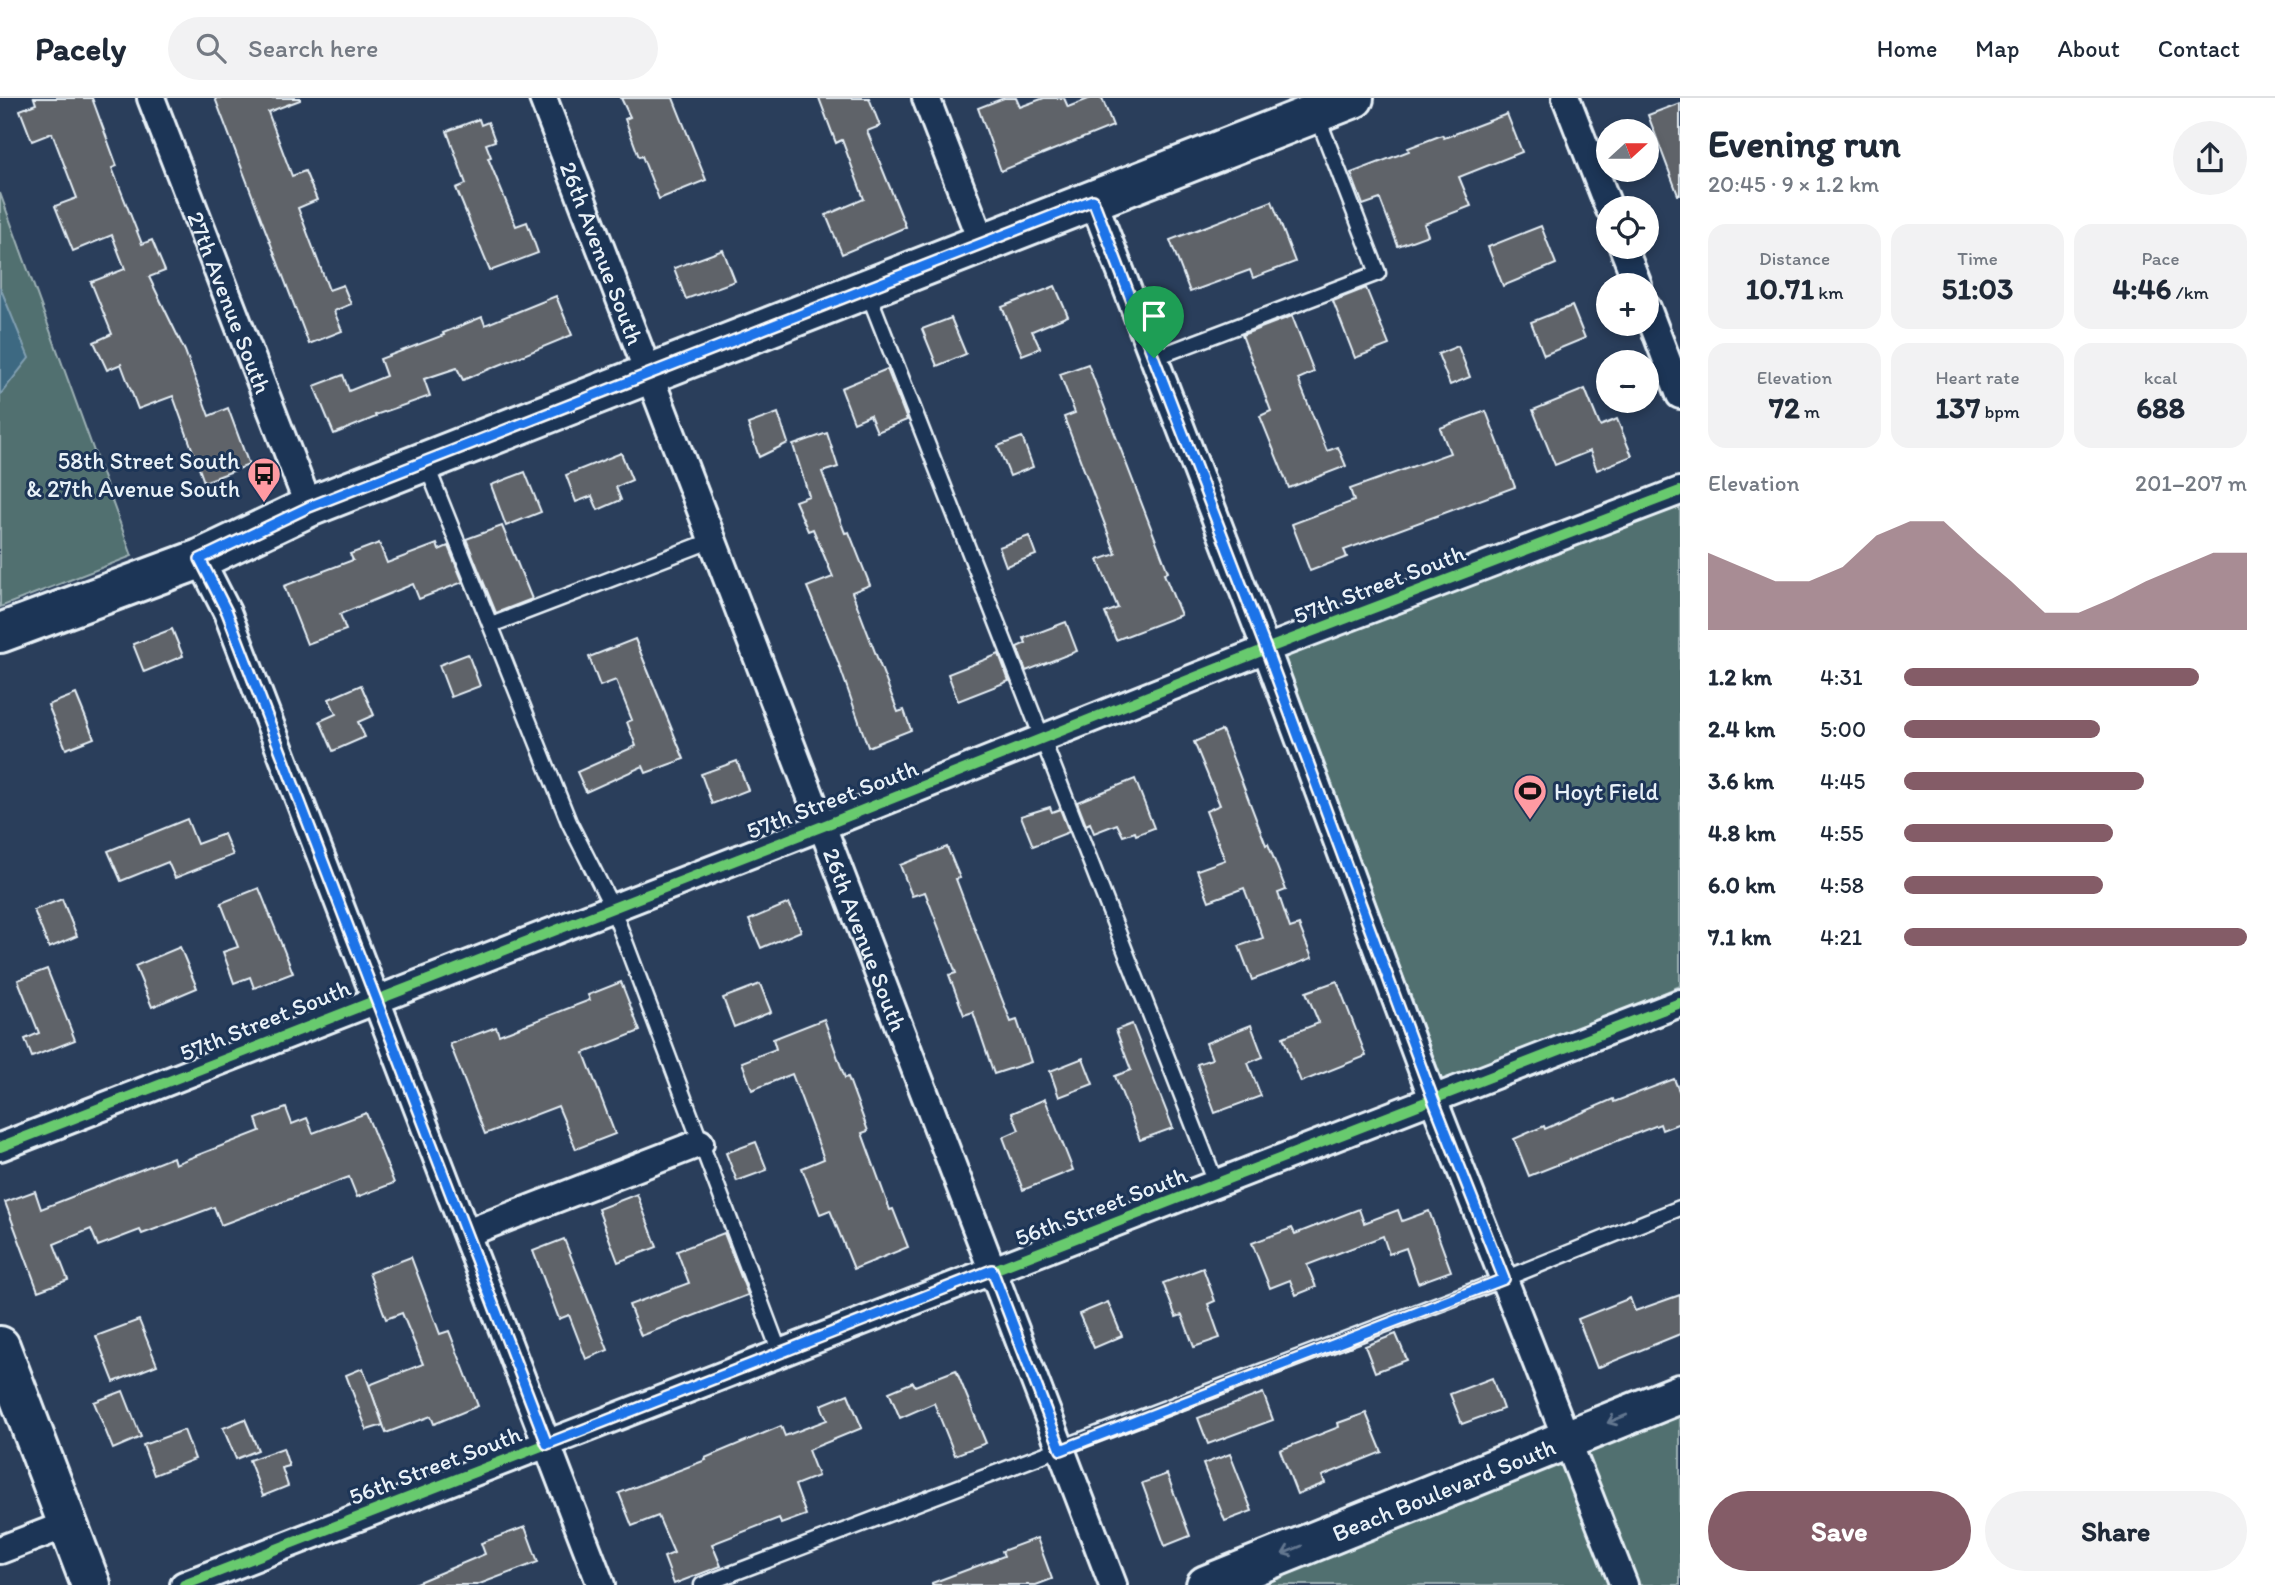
<!DOCTYPE html>
<meta charset="utf-8">
<style>
:root{--surface:#fff;--page:#f2f2f3;--text:#1f2937;--muted:#747a83;--line:#e0e1e3;--accent:#845c67}
body{margin:0;font-family:Itim,sans-serif;background:var(--page);color:var(--text);height:100vh;display:flex;flex-direction:column;font-size:26px;white-space:nowrap}
*{box-sizing:border-box;margin:0}
p{font-size:23px;color:var(--muted)}
.icon{flex:none;width:38px;height:38px;fill:none;stroke:currentColor;stroke-width:2;stroke-linecap:round;stroke-linejoin:round}
.map{position:relative;flex:1;overflow:hidden}
.sheet{display:flex;flex-direction:column;background:var(--surface);width:595px}
.sheet>*{flex:none}
.needle{width:46px;rotate:69deg}
.controls{position:absolute;left:1596px;top:21px;display:grid;gap:14px}
.controls a{display:grid;place-items:center;width:63px;height:63px;border-radius:50%;background:var(--surface);box-shadow:0 4px 10px #0003;font-size:35px}
.pin{position:absolute;display:grid;place-items:center;width:60px;height:60px;color:#fff;margin:-72px -30px;border-radius:50% 50% 50% 0;rotate:-45deg;box-shadow:0 0 7px #0007}
.pin .icon{rotate:45deg}
.round{display:grid;place-items:center;flex:none;width:74px;height:74px;border-radius:37px;background:var(--page)}
.head{display:flex;align-items:center;justify-content:space-between;height:119px;padding:0 28px}
h1{font-size:38px;font-weight:700;line-height:52px}
.metrics{display:grid;grid-template-columns:repeat(3,1fr);gap:10px;height:119px;padding:7px 28px}
.metrics div{display:grid;align-content:center;border-radius:18px;background:var(--page);text-align:center}
.metrics b{font-size:30px;font-weight:700}
.metrics small{font-size:19px;font-weight:400}
.metrics p{font-size:19px}
.chart{height:196px;padding:14px 28px}
.chart p{display:flex;justify-content:space-between}
.chart svg{width:100%;height:126px;margin-top:7px;fill:var(--accent);opacity:.7}
.button{display:flex;gap:14px;margin-top:auto;padding:14px 28px}
.button a{flex:1;height:80px;border-radius:42px;background:var(--accent);color:#fff;font-size:28px;font-weight:700;line-height:80px;text-align:center}
.button a+a{background:var(--page);color:var(--text)}
ul{padding:0 28px;list-style:none;font-size:23px}
li{display:grid;grid-template-columns:112px 84px 1fr;align-items:center;height:52px}
li i{height:18px;border-radius:9px;background:var(--accent)}
header{display:flex;align-items:center;gap:42px;box-sizing:border-box;height:98px;padding:0 35px;background:var(--surface);border-bottom:2px solid var(--line)}
header strong{font-size:33px}
nav{display:flex;gap:38px;margin-inline-start:auto;font-size:24px}
.search{width:490px;height:63px;background:var(--page);display:flex;align-items:center;gap:18px;box-sizing:border-box;padding:0 24px;border-radius:38px;color:var(--muted);font-size:26px}
main{display:flex;flex:1;min-height:0}
.map>svg:first-child{display:block}
.green{fill:#517070;stroke:#9cb0b4;stroke-width:2}
.water{fill:#3d6982;stroke:#819fb1;stroke-width:2}
.building{fill:#5e6369;stroke:#e8f1f8;stroke-width:2}
.lines{fill:none;stroke-linecap:round;stroke-linejoin:round}
.lane-casing{stroke:#e8f1f8;stroke-width:19}
.street-casing{stroke:#e8f1f8;stroke-width:32}
.secondary-casing{stroke:#e8f1f8;stroke-width:44}
.lane{stroke:#1d3557;stroke-width:14}
.street{stroke:#1d3557;stroke-width:26}
.secondary{stroke:#1d3557;stroke-width:38}
.cycleway-casing{stroke:#1d3557;stroke-width:15}
.cycleway{stroke:#67ca6e;stroke-width:10}
.oneway{stroke:#64778f}
.route-casing{stroke:#fff;stroke-width:14}
.route{stroke:#1a73e8;stroke-width:9}
.labels{text-anchor:middle;dominant-baseline:central;stroke-width:6;stroke-linejoin:round;paint-order:stroke}
.street-label{font-size:24px;fill:#e8f1f8;stroke:#1d3557}
.poi-label{font-size:24px;fill:#e8f1f8;stroke:#1d3557;text-anchor:end}
</style>
<header>
<strong>Pacely</strong>
<div class="search"><svg class="icon" aria-label="search" viewBox="0 0 24 24"><circle cx="10" cy="10" r="6"/><path d="M15 15l6 6"/></svg>Search here</div>
<nav><a>Home</a><a>Map</a><a>About</a><a>Contact</a></nav>
</header>
<main>
<div class="map">
<svg width="1680" height="1487" viewBox="0 0 1680 1487">
<rect width="100%" height="100%" fill="#2a3e5b"/>
<filter id="ink" filterUnits="userSpaceOnUse"><feTurbulence type="fractalNoise" baseFrequency=".0143" numOctaves="2"/><feDisplacementMap in="SourceGraphic" scale="14" xChannelSelector="R" yChannelSelector="G"/><feConvolveMatrix kernelMatrix="1 2 1 2 8 2 1 2 1" color-interpolation-filters="sRGB"/></filter>
<g filter="url(#ink)">
<!-- green -->
<g class="green">
<path d="M0 95 132 458 0 509Z"/>
<path d="M1680 406V888L1567 936 1443 984 1283 558Z"/>
<path d="M1680 1316V1487H1243Z"/>
</g>
<!-- water -->
<path class="water" d="M0 189 29 260 0 297Z"/>
<!-- building -->
<g class="building">
<path d="M34 0H92L117 68 112 70 142 146 152 142 165 173 149 179 185 253 209 318 228 310 249 367 204 384 173 298 138 311 121 266 107 272 94 244 112 236 91 184 125 171 112 137 73 153 55 108 77 100 52 35 32 43 20 12 36 6Z"/>
<path d="M215 0H300V2L268 14 292 78 305 73 317 102 298 110 329 192 343 187 351 206 334 213 342 233 309 246Z"/>
<path d="M621 0H673L706 82 659 101 642 58 639 59 625 21 630 19Z"/>
<path d="M819 0H869L880 28 867 33 906 129 842 156 826 117 864 101 842 42 836 45Z"/>
<path d="M1004 0H1016L1020 9 1044 0H1064L1068 9 1091 0H1102L1113 28 1001 73 978 10Z"/>
<path d="M1680 5V97H1678L1648 17Z"/>
<path d="M1507 16 1522 54 1459 79 1471 108 1424 126 1428 137 1398 148 1380 101 1363 107 1351 75 1409 53 1408 50 1442 37 1444 40Z"/>
<path d="M479 21 481 27 488 24 495 43 486 46 491 59 488 60 516 128 527 124 538 155 490 173 456 90 466 86 447 33Z"/>
<path d="M1272 103 1295 164 1253 180 1250 172 1190 194 1170 142Z"/>
<path d="M1541 128 1556 166 1503 188 1488 149Z"/>
<path d="M723 152 735 183 686 201 674 170Z"/>
<path d="M1055 188 1068 218 1032 233 1040 250 1022 257 1002 209Z"/>
<path d="M1366 190 1389 247 1355 260 1333 203Z"/>
<path d="M556 198 572 237 463 282 457 270 424 281 430 298 375 317 376 319 334 336 314 288 343 277 349 293 386 278 380 261 444 237 443 235 482 219 485 227Z"/>
<path d="M1572 208 1585 240 1544 257 1531 224Z"/>
<path d="M1292 218 1314 274 1298 281 1327 353 1338 349 1346 368 1289 390 1260 318 1271 313 1242 237Z"/>
<path d="M951 220 966 256 937 268 922 231Z"/>
<path d="M1458 248 1470 279 1450 287 1438 256Z"/>
<path d="M1088 266 1168 474 1164 476 1181 517 1116 542 1105 515 1118 510 1098 462 1116 456 1064 319 1075 315 1060 276Z"/>
<path d="M887 271 907 322 877 334 870 317 854 324 841 290Z"/>
<path d="M1585 291 1600 328 1617 321 1632 358 1597 372 1590 353 1555 367 1533 312Z"/>
<path d="M1486 313 1515 389 1344 452 1347 459 1310 473 1292 426 1354 403 1350 391 1450 355 1440 330Z"/>
<path d="M778 315 788 345 759 359 748 326Z"/>
<path d="M827 335 838 369 822 374 845 435 849 434 870 487 852 494 898 614 904 612 911 632 868 649 837 561 807 489 833 479 813 431 808 433 795 403 809 398 793 347Z"/>
<path d="M1022 339 1033 369 1010 378 998 348Z"/>
<path d="M621 355 632 382 616 389 621 402 598 412 592 398 576 404 566 377Z"/>
<path d="M525 374 541 414 506 428 491 387Z"/>
<path d="M502 428 532 501 496 515 466 441Z"/>
<path d="M1029 438 1036 457 1006 468 999 449Z"/>
<path d="M379 445 387 465 437 446 439 452 448 448 463 484 419 501 413 486 340 516 346 532 307 546 284 488 353 462 350 456Z"/>
<path d="M1066 524 1077 553 1026 573 1017 549 1026 545 1024 540Z"/>
<path d="M172 531 183 558 144 574 133 546Z"/>
<path d="M635 541 684 661 646 675 643 668 586 694 577 674 636 648 627 624 632 622 616 582 600 588 589 559Z"/>
<path d="M468 556 480 588 451 599 439 567Z"/>
<path d="M999 556 1009 583 958 603 948 576Z"/>
<path d="M361 587 374 617 358 624 365 639 333 653 320 623 336 616 329 601Z"/>
<path d="M76 596 94 640 66 651 48 607Z"/>
<path d="M1222 632 1266 747 1268 746 1286 792 1278 795 1290 830 1299 827 1312 860 1252 882 1239 848 1263 840 1244 790 1209 803 1197 772 1225 762 1206 713 1220 707 1194 644Z"/>
<path d="M737 663 748 692 712 706 701 676Z"/>
<path d="M1135 681 1154 730 1136 737 1135 734 1123 738 1117 726 1094 735 1090 725 1086 727 1077 704Z"/>
<path d="M1050 709 1052 714 1060 711 1069 734 1033 748 1021 718Z"/>
<path d="M187 721 197 746 224 736 233 757 175 780 168 764 121 783 108 753Z"/>
<path d="M947 749 960 780 956 781 987 863 1011 924 1017 922 1031 964 994 976 973 914 964 917 949 877 956 875 925 794 912 798 900 767Z"/>
<path d="M259 790 293 875 254 890 250 879 234 885 223 854 238 849 221 805Z"/>
<path d="M62 801 77 838 49 850 34 812Z"/>
<path d="M789 805 801 833 761 850 749 822Z"/>
<path d="M180 849 197 890 152 909 135 868Z"/>
<path d="M47 871 75 942 32 959 25 941 39 935 18 882Z"/>
<path d="M1337 883 1366 958 1301 984 1283 939 1319 925 1306 894Z"/>
<path d="M621 884 640 933 584 955 615 1036 576 1051 558 1008 485 1036 450 946 496 929 499 937 590 902 588 897Z"/>
<path d="M760 886 771 914 734 929 723 900Z"/>
<path d="M824 921 845 980 848 979 868 1033 862 1035 890 1112 893 1111 908 1149 854 1171 830 1112 820 1116 802 1070 824 1061 792 976 752 992 742 964 776 951 773 941Z"/>
<path d="M1132 926 1173 1030 1140 1042 1115 978 1131 972 1116 932Z"/>
<path d="M1251 927 1263 959 1248 965 1261 998 1215 1015 1197 966 1212 961 1206 945Z"/>
<path d="M1083 960 1093 986 1059 999 1050 973Z"/>
<path d="M1674 981 1680 995V1025L1662 1032 1660 1026 1529 1078 1514 1041 1544 1028 1545 1031 1613 1001 1614 1004Z"/>
<path d="M1045 1001 1073 1072 1023 1092 1003 1039 1019 1032 1012 1015Z"/>
<path d="M286 1010 292 1026 307 1020 313 1035 366 1015 394 1085 357 1099 349 1079 221 1127 214 1109 142 1136 140 1132 98 1148 91 1131 54 1146 68 1182 38 1193 5 1104 35 1093 41 1111 173 1059 175 1066 260 1033 256 1021Z"/>
<path d="M756 1044 767 1072 737 1083 726 1055Z"/>
<path d="M637 1096 657 1149 618 1164 598 1111Z"/>
<path d="M1359 1111 1364 1125 1398 1112 1402 1123 1429 1113 1451 1173 1418 1185 1406 1150 1389 1156 1383 1138 1307 1167 1316 1189 1296 1197 1290 1182 1270 1190 1252 1145 1292 1130 1295 1136Z"/>
<path d="M724 1135 748 1197 641 1238 629 1207 689 1185 677 1153Z"/>
<path d="M564 1141 608 1252 586 1261 569 1217 559 1221 533 1153Z"/>
<path d="M411 1159 440 1236 449 1233 478 1308 434 1326 431 1318 386 1335 369 1287 423 1266 402 1215 386 1221 369 1175Z"/>
<path d="M1203 1170 1215 1203 1208 1206 1220 1240 1194 1249 1182 1217 1176 1219 1163 1185Z"/>
<path d="M1680 1197V1236L1597 1270 1578 1221 1630 1200 1635 1213Z"/>
<path d="M1108 1204 1122 1238 1094 1250 1079 1216Z"/>
<path d="M139 1222 157 1267 114 1284 96 1238Z"/>
<path d="M1396 1236 1407 1262 1375 1274 1365 1248Z"/>
<path d="M363 1270 383 1327 367 1332 346 1277Z"/>
<path d="M956 1272 986 1345 955 1357 934 1305 900 1320 889 1294 913 1284 915 1288Z"/>
<path d="M1492 1280 1503 1311 1462 1326 1450 1296Z"/>
<path d="M123 1293 141 1339 113 1351 94 1304Z"/>
<path d="M1263 1295 1273 1322 1208 1346 1198 1320Z"/>
<path d="M848 1296 862 1330 808 1352 818 1378 795 1387 806 1417 781 1426 779 1420 712 1446 721 1468 674 1486 664 1459 674 1455 658 1418 632 1428 619 1395 706 1362 705 1360 781 1328 785 1338 827 1322 821 1307Z"/>
<path d="M1366 1315 1382 1354 1322 1378 1325 1385 1297 1396 1280 1352 1339 1329 1338 1325Z"/>
<path d="M245 1321 258 1352 236 1361 223 1330Z"/>
<path d="M184 1332 195 1361 154 1377 143 1347Z"/>
<path d="M283 1350 289 1368 282 1370 288 1388 263 1398 249 1362Z"/>
<path d="M1230 1356 1252 1413 1225 1423 1203 1366Z"/>
<path d="M1167 1376 1190 1438 1165 1448 1142 1385Z"/>
<path d="M525 1429 538 1464 477 1487H411L485 1456 481 1445Z"/>
<path d="M1037 1440 1052 1481 1036 1487H932V1485L1004 1458 1002 1453Z"/>
</g>
<g class="lines">
<!-- lane casing -->
<g class="lane-casing">
<g id="lane">
<path d="M867 192 1216 1085"/>
<path d="M1154 260 1378 175 1316 15"/>
<path d="M426 366 569 724 612 809 780 1255"/>
<path d="M491 527 713 442"/>
<path d="M702 1487 1504 1181 1680 1110"/>
</g>
</g>
<!-- street casing -->
<g class="street-casing">
<g id="street">
<path id="s1" d="M151 0 309 409"/>
<path id="s2" d="M543 0 1113 1487"/>
<path d="M926 0 982 145"/>
<path d="M1566 0 1609 110"/>
<path d="M1093 102 1266 551 1433 1001 1624 1487"/>
<path d="M1623 149 1638 187"/>
<path d="M1647 210 1680 297"/>
<path d="M200 461 227 514 601 1487"/>
<path d="M0 1049 823 728 1266 551 1680 393"/>
<path d="M467 1135 700 1045"/>
<path d="M0 1452 68 1426"/>
<path d="M184 1487 1680 905"/>
</g>
</g>
<!-- secondary casing -->
<g class="secondary-casing">
<g id="secondary">
<path d="M0 535 200 461 309 409 1354 0"/>
<path d="M0 1248 91 1487"/>
<path id="s3" d="M1206 1487 1680 1296"/>
</g>
</g>
<!-- lane -->
<use href="#lane" class="lane"/>
<!-- street -->
<use href="#street" class="street"/>
<!-- secondary -->
<use href="#secondary" class="secondary"/>
<!-- cycleway casing -->
<g class="cycleway-casing">
<g id="cycleway">
<path d="M0 1049 823 728 1266 551 1680 393"/>
<path d="M184 1487 1680 905"/>
</g>
</g>
<!-- cycleway -->
<use href="#cycleway" class="cycleway"/>
</g>
<!-- one-way arrows -->
<defs><path id="oneway-shaft" d="M-6 0H5M1.5-3L5.5 0L1.5 3" fill="none" stroke-width="1.6" stroke-linecap="round" stroke-linejoin="round" transform="scale(1.75)"/></defs>
<g class="oneway">
<use href="#oneway-shaft" transform="translate(1617 1321) rotate(158)"/>
<use href="#oneway-shaft" transform="translate(1292 1452) rotate(158)"/>
</g>
</g>
<g class="lines" filter="url(#ink)">
<!-- route casing -->
<g class="route-casing">
<path id="route" d="M1093 102 1266 551 1433 1001 1504 1181 1061 1352 992 1172 547 1346 227 514 200 461 309 409Z"/>
</g>
<!-- route -->
<use href="#route" class="route"/>
</g>
<!-- icons -->
<defs>
<g id="bus-pin" transform="scale(1.75)"><path d="M0 17L-7.5 6A9.5 9.5 0 1 1 7.5 6Z" fill="#ff9aa2" stroke="#1d3557"/><path d="M-5-6H5V4H4V6H2V4H-2V6H-4V4H-5ZM-3.5-4V0h7V-4ZM-3.5 1.2v1.5H-2V1.2ZM2 1.2v1.5H3.5V1.2Z" fill="#111"/></g>
<g id="stadium-pin" transform="scale(1.75)"><path d="M0 17L-7.5 6A9.5 9.5 0 1 1 7.5 6Z" fill="#ff9aa2" stroke="#1d3557"/><path d="M0-5a6.5 5 0 1 0 0 10a6.5 5 0 1 0 0-10ZM-3.5-1.8h7v3.6h-7Z" fill="#111"/></g>
</defs>
<g fill-rule="evenodd">
<use href="#bus-pin" x="264" y="376"/>
<use href="#stadium-pin" x="1530" y="693"/>
</g>
<g class="labels">
<!-- street labels -->
<g class="street-label">
<text stroke="none"><textPath href="#s2" startOffset="166">26th Avenue South</textPath></text>
<text stroke="none"><textPath href="#s1" startOffset="219">27th Avenue South</textPath></text>
<text transform="translate(1379 486) rotate(-21)">57th Street South</text>
<text transform="translate(832 701) rotate(-21)">57th Street South</text>
<text stroke="none"><textPath href="#s2" startOffset="901">26th Avenue South</textPath></text>
<text transform="translate(265 922) rotate(-22)">57th Street South</text>
<text transform="translate(1101 1108) rotate(-21)">56th Street South</text>
<text transform="translate(435 1367) rotate(-21)">56th Street South</text>
<text stroke="none"><textPath href="#s3" startOffset="256">Beach Boulevard South</textPath></text>
</g>
<!-- poi labels -->
<g class="poi-label">
<text x="240" y="362">58th Street South<tspan x="240" dy="28">&amp; 27th Avenue South</tspan></text>
<text x="1554" y="693" text-anchor="start">Hoyt Field</text>
</g>
</g>
</svg>
<div class="controls">
<a><svg class="needle" viewBox="-14 -14 28 28"><path d="M0-13l5 13h-10z" fill="#e53935"/><path d="M0 13l5-13h-10z" fill="#747a83"/></svg></a>
<a><svg class="icon" aria-label="locate" viewBox="0 0 24 24"><circle cx="12" cy="12" r="6"/><path d="M12 2v4M12 18v4M2 12h4M18 12h4"/></svg></a>
<a>+</a>
<a>−</a>
</div>
<div class="pin" style="left:1154px;top:260px;background:#1e9e55"><svg class="icon" aria-label="arrive" viewBox="0 0 24 24"><path d="M6 21V4h12l-3 4 3 4H6"/></svg></div>
</div>
<section class="sheet">
<div class="head"><div><h1>Evening run</h1><p>20:45 · 9 × 1.2 km</p></div><a class="round"><svg class="icon" aria-label="share" viewBox="0 0 24 24"><path d="M12 15V3M7 8l5-5 5 5M5 13v7h14v-7"/></svg></a></div>
<div class="metrics">
<div><p>Distance</p><b>10.71<small> km</small></b></div>
<div><p>Time</p><b>51:03</b></div>
<div><p>Pace</p><b>4:46<small> /km</small></b></div>
</div>
<div class="metrics">
<div><p>Elevation</p><b>72<small> m</small></b></div>
<div><p>Heart rate</p><b>137<small> bpm</small></b></div>
<div><p>kcal</p><b>688</b></div>
</div>
<div class="chart"><p><span>Elevation</span>201–207 m</p>
<svg viewBox="0 0 160 44" preserveAspectRatio="none"><path d="M0 44V17L10 22L20 27L30 27L40 22L50 11L60 6L70 6L80 17L90 27L100 38L110 38L120 33L130 27L140 22L150 17L160 17V44z"/></svg>
</div>
<ul>
<li><b>1.2 km</b>4:31<i style="width:86%"></i></li>
<li><b>2.4 km</b>5:00<i style="width:57%"></i></li>
<li><b>3.6 km</b>4:45<i style="width:70%"></i></li>
<li><b>4.8 km</b>4:55<i style="width:61%"></i></li>
<li><b>6.0 km</b>4:58<i style="width:58%"></i></li>
<li><b>7.1 km</b>4:21<i style="width:100%"></i></li>
</ul>
<div class="button"><a>Save</a><a>Share</a></div>
</section>
</main>
